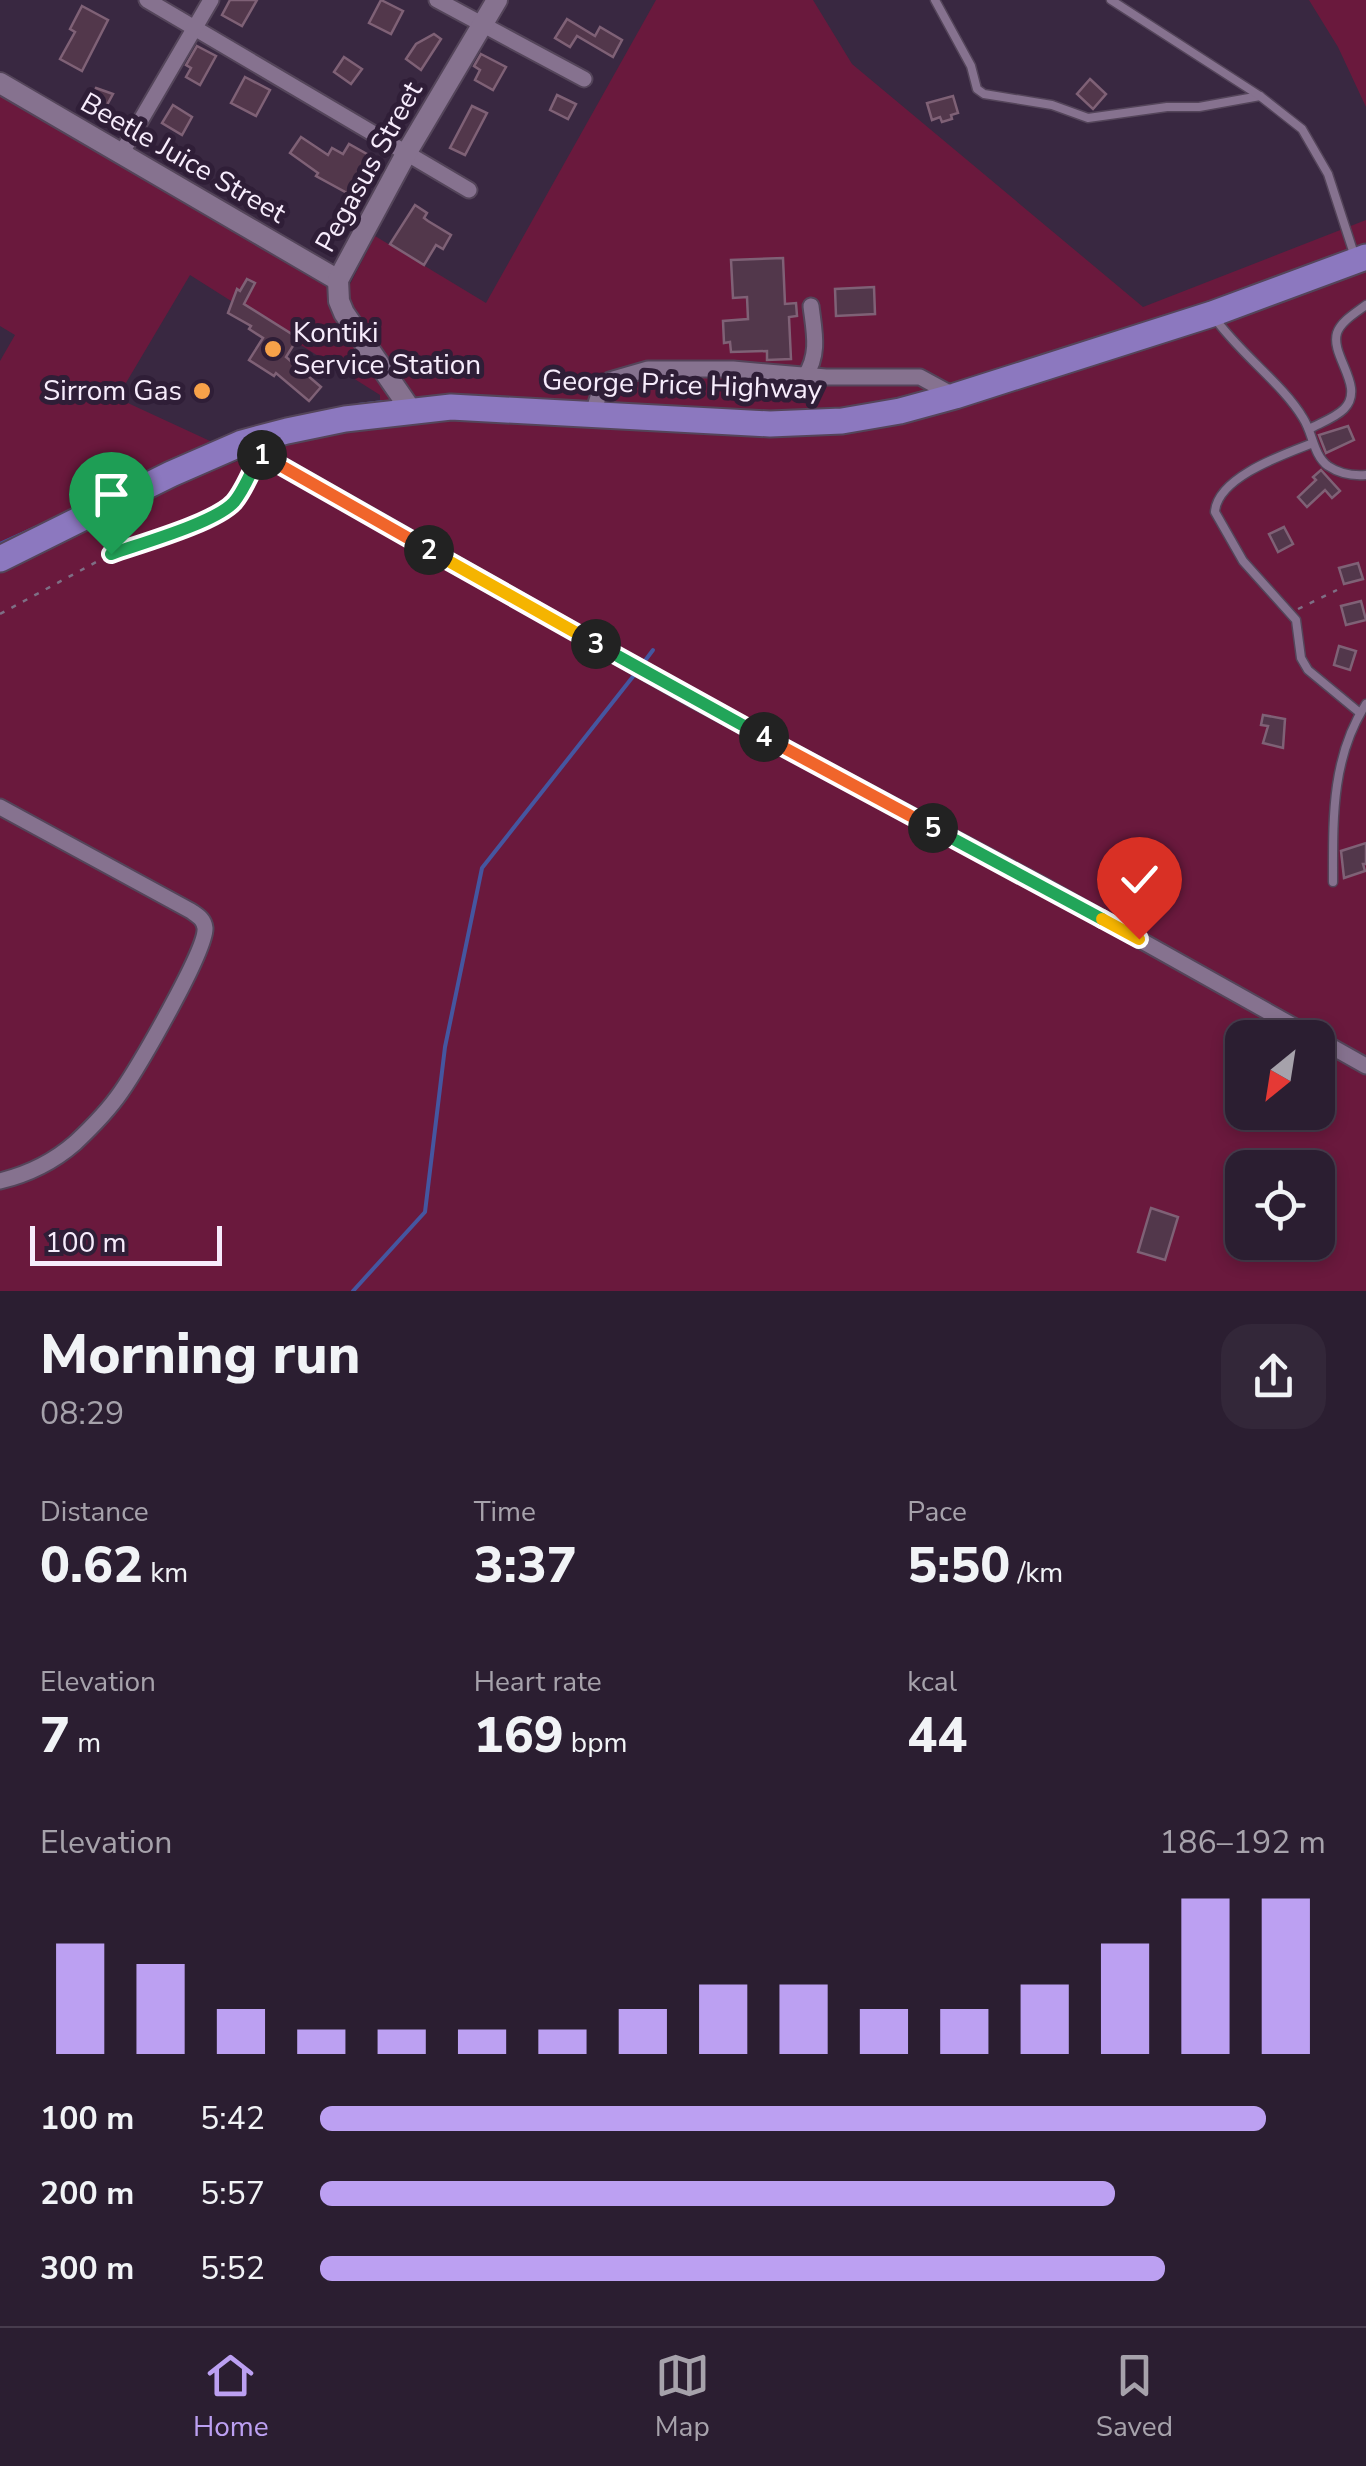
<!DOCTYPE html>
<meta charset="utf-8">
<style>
:root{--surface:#2b1e31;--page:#332739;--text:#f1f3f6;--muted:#a6a2ab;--line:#473c4d;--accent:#bca0f2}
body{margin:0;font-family:"Nunito Sans",sans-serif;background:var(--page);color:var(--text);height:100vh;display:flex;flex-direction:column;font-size:38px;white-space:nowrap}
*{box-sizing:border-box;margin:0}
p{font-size:32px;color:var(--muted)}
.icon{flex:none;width:55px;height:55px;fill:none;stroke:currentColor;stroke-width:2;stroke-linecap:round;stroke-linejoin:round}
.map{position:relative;height:1291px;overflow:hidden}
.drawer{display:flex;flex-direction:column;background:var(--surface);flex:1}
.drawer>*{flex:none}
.needle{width:65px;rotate:210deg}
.tools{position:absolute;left:1225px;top:1020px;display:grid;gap:20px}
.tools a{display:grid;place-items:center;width:110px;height:110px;border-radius:20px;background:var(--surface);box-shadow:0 5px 15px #0003,0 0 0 2px var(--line);font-size:50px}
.scale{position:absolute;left:30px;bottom:25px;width:192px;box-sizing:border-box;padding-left:10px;border:5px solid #f7ecfc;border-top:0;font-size:28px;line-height:35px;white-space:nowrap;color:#f7ecfc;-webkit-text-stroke:8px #2f1e37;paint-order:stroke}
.pin{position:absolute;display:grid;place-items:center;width:85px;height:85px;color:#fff;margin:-102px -42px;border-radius:50% 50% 50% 0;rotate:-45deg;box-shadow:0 0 10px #0007}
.pin .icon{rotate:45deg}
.km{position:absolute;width:50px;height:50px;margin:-25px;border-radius:50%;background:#222;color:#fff;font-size:28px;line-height:50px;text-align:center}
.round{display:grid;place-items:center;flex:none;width:105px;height:105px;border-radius:30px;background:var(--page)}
.summary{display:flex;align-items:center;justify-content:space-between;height:170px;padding:0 40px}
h1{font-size:55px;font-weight:800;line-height:75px}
.stats{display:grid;grid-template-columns:repeat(3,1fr);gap:15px;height:170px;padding:10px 40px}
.stats div{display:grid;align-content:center}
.stats b{font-size:50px;font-weight:800}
.stats small{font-size:28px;font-weight:400}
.stats p{font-size:28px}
.chart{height:280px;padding:20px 40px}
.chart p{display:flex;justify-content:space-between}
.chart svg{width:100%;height:180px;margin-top:10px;stroke:var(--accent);stroke-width:6}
ul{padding:0 40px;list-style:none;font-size:32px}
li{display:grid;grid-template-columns:160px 120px 1fr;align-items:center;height:75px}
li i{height:25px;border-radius:12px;background:var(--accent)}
.dock{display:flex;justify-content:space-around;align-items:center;height:140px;border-top:2px solid var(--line);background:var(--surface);font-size:28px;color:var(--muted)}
.dock a{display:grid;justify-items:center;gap:5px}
.dock .selected{color:var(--accent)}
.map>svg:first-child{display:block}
.green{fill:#6a193d;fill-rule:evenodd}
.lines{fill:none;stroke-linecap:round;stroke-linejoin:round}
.stream{stroke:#4556a0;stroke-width:4}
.building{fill:#52374b;stroke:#7f6176;stroke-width:2.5}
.service-casing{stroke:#54455a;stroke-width:11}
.minor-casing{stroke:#54455a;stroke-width:19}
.tertiary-casing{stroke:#54455a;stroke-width:24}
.trunk-casing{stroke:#54455a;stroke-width:29}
.path{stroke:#7e6f85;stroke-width:2.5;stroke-dasharray:5 8;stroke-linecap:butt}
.service{stroke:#86728f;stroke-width:8}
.minor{stroke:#86728f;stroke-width:15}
.tertiary{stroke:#86728f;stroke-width:20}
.trunk{stroke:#8c78bf;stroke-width:25}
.split-1-casing{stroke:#fff;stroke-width:20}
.split-2-casing{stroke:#fff;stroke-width:20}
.split-3-casing{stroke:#fff;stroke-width:20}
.split-4-casing{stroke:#fff;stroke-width:20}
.split-5-casing{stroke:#fff;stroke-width:20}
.split-6-casing{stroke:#fff;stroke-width:20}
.split-7-casing{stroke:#fff;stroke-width:20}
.split-1{stroke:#22a559;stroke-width:12}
.split-2{stroke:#f0652b;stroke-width:12}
.split-3{stroke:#f5b400;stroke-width:12}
.split-4{stroke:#22a559;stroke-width:12}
.split-5{stroke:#f0652b;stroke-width:12}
.split-6{stroke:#22a559;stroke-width:12}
.split-7{stroke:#f5b400;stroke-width:12}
.poi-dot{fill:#f7a149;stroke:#2f1e37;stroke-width:4}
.labels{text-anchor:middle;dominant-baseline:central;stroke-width:10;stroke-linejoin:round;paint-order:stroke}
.street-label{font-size:28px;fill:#f7ecfc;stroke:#2f1e37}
.poi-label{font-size:28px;fill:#f7ecfc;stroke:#2f1e37;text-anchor:start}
</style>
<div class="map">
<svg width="1366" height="1291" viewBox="0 0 1366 1291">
<rect width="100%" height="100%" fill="#392841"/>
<!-- green -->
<g class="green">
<path d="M656 0H813L852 64 1143 307 1366 220V1291H0V569L170 486 380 409V395L190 275 117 398 223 447 0 552V361L15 335 0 326V90L348 288 375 236 486 303ZM1242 1038H1318V1112H1242ZM1242 1168H1318V1242H1242Z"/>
<path d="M1309 0H1366V107L1338 47Z"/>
</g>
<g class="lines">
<!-- stream -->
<g class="stream">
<path d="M358 405 383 402"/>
<path d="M0 544 37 527"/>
<path d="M641 666 653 650"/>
<path d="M353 1291 425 1212 445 1047 482 868 635 674"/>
</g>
</g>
<!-- building -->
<g class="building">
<path d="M230 0H257L242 26 222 15Z"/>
<path d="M381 0 403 11 391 34 369 23Z"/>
<path d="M82 6 108 20 82 71 60 59 75 32 70 29Z"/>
<path d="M567 19 595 36 600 27 622 40 613 57 577 36 570 47 555 38Z"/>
<path d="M434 34 441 39 421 70 406 59 416 44Z"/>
<path d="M197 46 216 56 200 85 186 77 191 68 186 65Z"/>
<path d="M481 54 506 67 493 90 475 80 480 70 474 66Z"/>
<path d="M344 57 362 69 351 84 334 72Z"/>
<path d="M245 77 270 90 256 116 231 103Z"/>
<path d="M1090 79 1106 94 1093 109 1077 94Z"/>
<path d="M96 88 113 94 102 114 87 105Z"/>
<path d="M557 95 576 104 568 119 550 110Z"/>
<path d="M953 96 958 113 951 115 952 119 942 122 940 117 932 120 927 103Z"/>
<path d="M173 105 192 117 182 135 162 123Z"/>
<path d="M472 106 487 113 465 155 450 148Z"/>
<path d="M301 137 328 155 332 148 343 154 349 144 381 162 360 200 316 176 318 173 290 153Z"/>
<path d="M415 205 427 213 424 218 428 221 451 235 443 249 436 245 424 265 390 244Z"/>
<path d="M783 258 785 304 796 303 797 316 789 317 791 359 767 360V351L731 352 730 342 724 343 723 321 748 319 747 297 733 298 731 260Z"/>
<path d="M247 279 255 283 244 304 298 338 286 357 321 387 309 401 276 373 274 376 249 360 263 338 249 329 251 326 228 313 237 289 240 291Z"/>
<path d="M874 287 875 314 836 316 835 289Z"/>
<path d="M1348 426 1354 440 1326 453 1319 435Z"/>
<path d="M1321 470 1340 491 1332 498 1325 490 1307 507 1298 497 1316 480 1313 477Z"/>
<path d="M1284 527 1293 544 1278 552 1269 534Z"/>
<path d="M1358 563 1363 579 1344 584 1339 568Z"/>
<path d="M1361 601 1366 620 1346 625 1341 606Z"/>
<path d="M1339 646 1356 651 1350 670 1334 665Z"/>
<path d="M1263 715 1285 719 1283 748 1263 743 1268 726 1261 725Z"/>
<path d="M1366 843V864H1363L1365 871 1344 878 1341 851Z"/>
<path d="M1151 1208 1178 1217 1165 1260 1138 1252Z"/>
</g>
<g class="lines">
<!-- service casing -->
<g class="service-casing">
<g id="service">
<path d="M935 0 971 66 977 89 984 94 1052 105 1088 118 1167 107H1199L1260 96"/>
<path d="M1111 0 1260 96 1302 129 1328 174 1355 257"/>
<path d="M1214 317C1239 353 1283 384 1303 418 1313 433 1313 455 1328 466 1340 474 1353 476 1366 475"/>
<path d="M1309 429C1320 423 1335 418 1344 409 1366 387 1330 356 1337 333 1341 321 1357 312 1366 305"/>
<path d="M1313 443C1285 454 1217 477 1215 512L1243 561 1296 620 1301 658 1308 670 1360 713"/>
<path d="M1333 882C1333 820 1331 758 1366 704"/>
</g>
</g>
<!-- minor casing -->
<g class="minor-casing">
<g id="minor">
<path d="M147 0 469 190"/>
<path d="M437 0 584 79"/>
<path d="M121 154 211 0"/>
<path d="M805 376C820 354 814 331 811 306"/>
<path d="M593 413 600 391 610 380 648 369H733L826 377H920L955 396"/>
<path d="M242 443 691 698 1042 885 1315 1038"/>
<path d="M0 807 191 911C198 916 204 919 205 928 207 950 137 1069 121 1092 108 1111 91 1128 75 1143 52 1163 29 1174 0 1181"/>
<path d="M1318 1039 1366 1066"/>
</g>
</g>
<!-- tertiary casing -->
<g class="tertiary-casing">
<g id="tertiary">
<path d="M0 83 338 280"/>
<path d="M413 413 344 313 339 301 338 280 407 152 497 0"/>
</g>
</g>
<!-- trunk casing -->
<g class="trunk-casing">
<path id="trunk" d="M0 559 171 474 242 443 287 431 345 419 451 407 770 424 842 421 900 411 955 396 1212 314 1366 257"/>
</g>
<!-- path -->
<g class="path">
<path d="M1298 609 1337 590"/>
<path d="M0 614 111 554 181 530 228 507 255 464"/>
</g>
<!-- service -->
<use href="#service" class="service"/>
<!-- minor -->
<use href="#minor" class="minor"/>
<!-- tertiary -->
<use href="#tertiary" class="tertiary"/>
<!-- trunk -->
<use href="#trunk" class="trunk"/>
</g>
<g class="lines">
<!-- split-1 casing -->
<g class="split-1-casing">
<path id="split-1" d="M111 554C139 544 215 523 234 502 245 489 252 469 260 454L262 455"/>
</g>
<!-- split-2 casing -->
<g class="split-2-casing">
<path id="split-2" d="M262 455 429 550"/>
</g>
<!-- split-3 casing -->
<g class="split-3-casing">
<path id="split-3" d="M429 550 596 644"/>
</g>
<!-- split-4 casing -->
<g class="split-4-casing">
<path id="split-4" d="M596 644 764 737"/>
</g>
<!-- split-5 casing -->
<g class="split-5-casing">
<path id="split-5" d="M764 737 933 828"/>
</g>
<!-- split-6 casing -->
<g class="split-6-casing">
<path id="split-6" d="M933 828 1102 919"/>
</g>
<!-- split-7 casing -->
<g class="split-7-casing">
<path id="split-7" d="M1102 919 1139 939"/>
</g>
<!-- split-1 -->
<use href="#split-1" class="split-1"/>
<!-- split-2 -->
<use href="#split-2" class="split-2"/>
<!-- split-3 -->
<use href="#split-3" class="split-3"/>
<!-- split-4 -->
<use href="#split-4" class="split-4"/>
<!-- split-5 -->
<use href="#split-5" class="split-5"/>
<!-- split-6 -->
<use href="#split-6" class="split-6"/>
<!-- split-7 -->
<use href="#split-7" class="split-7"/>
</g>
<!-- markers -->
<g class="poi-dot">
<circle cx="273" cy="349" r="10"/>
<circle cx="202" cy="391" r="10"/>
</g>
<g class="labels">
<!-- street labels -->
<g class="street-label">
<text transform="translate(183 158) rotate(30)">Beetle Juice Street</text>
<text transform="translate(369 167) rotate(-61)">Pegasus Street</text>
<text transform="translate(682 385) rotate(2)">George Price Highway</text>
</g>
<!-- poi labels -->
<g class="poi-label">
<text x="293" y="333">Kontiki<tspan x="293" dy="32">Service Station</tspan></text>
<text x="182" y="391" text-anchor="end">Sirrom Gas</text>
</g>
</g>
</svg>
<div class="tools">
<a><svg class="needle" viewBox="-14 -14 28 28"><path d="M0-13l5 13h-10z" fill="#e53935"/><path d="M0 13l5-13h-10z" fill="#a6a2ab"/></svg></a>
<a><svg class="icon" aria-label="locate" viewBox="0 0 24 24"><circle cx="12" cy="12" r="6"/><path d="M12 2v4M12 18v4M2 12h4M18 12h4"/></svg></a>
</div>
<div class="scale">100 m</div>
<div class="pin" style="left:111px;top:554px;background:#1e9e55"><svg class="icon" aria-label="arrive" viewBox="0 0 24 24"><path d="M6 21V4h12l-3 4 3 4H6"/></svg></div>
<div class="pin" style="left:1139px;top:939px;background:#d93025"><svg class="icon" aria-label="check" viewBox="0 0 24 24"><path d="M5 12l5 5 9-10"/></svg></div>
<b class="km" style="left:262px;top:455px">1</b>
<b class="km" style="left:429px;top:550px">2</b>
<b class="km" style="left:596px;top:644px">3</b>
<b class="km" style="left:764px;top:737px">4</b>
<b class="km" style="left:933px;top:828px">5</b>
</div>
<section class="drawer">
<div class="summary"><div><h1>Morning run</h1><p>08:29</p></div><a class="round"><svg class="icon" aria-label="share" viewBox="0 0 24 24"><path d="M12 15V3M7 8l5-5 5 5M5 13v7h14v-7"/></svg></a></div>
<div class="stats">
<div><p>Distance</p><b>0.62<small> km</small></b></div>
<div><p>Time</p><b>3:37</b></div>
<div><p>Pace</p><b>5:50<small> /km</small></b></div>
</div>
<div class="stats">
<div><p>Elevation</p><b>7<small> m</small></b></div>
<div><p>Heart rate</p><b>169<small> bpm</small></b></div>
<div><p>kcal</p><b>44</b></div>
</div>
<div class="chart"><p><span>Elevation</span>186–192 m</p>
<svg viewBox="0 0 160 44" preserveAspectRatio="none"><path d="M5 44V17M15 44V22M25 44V33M35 44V38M45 44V38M55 44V38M65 44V38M75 44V33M85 44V27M95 44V27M105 44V33M115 44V33M125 44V27M135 44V17M145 44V6M155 44V6"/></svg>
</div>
<ul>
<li><b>100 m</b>5:42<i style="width:94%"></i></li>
<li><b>200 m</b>5:57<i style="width:79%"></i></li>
<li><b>300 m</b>5:52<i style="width:84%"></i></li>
</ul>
</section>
<nav class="dock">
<a class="selected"><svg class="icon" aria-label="home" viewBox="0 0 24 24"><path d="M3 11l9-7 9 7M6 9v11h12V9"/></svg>Home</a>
<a><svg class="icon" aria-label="map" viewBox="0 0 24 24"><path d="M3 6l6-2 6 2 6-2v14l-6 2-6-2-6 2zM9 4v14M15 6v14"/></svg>Map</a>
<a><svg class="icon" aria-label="saved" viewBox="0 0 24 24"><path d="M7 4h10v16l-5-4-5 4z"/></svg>Saved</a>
</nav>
